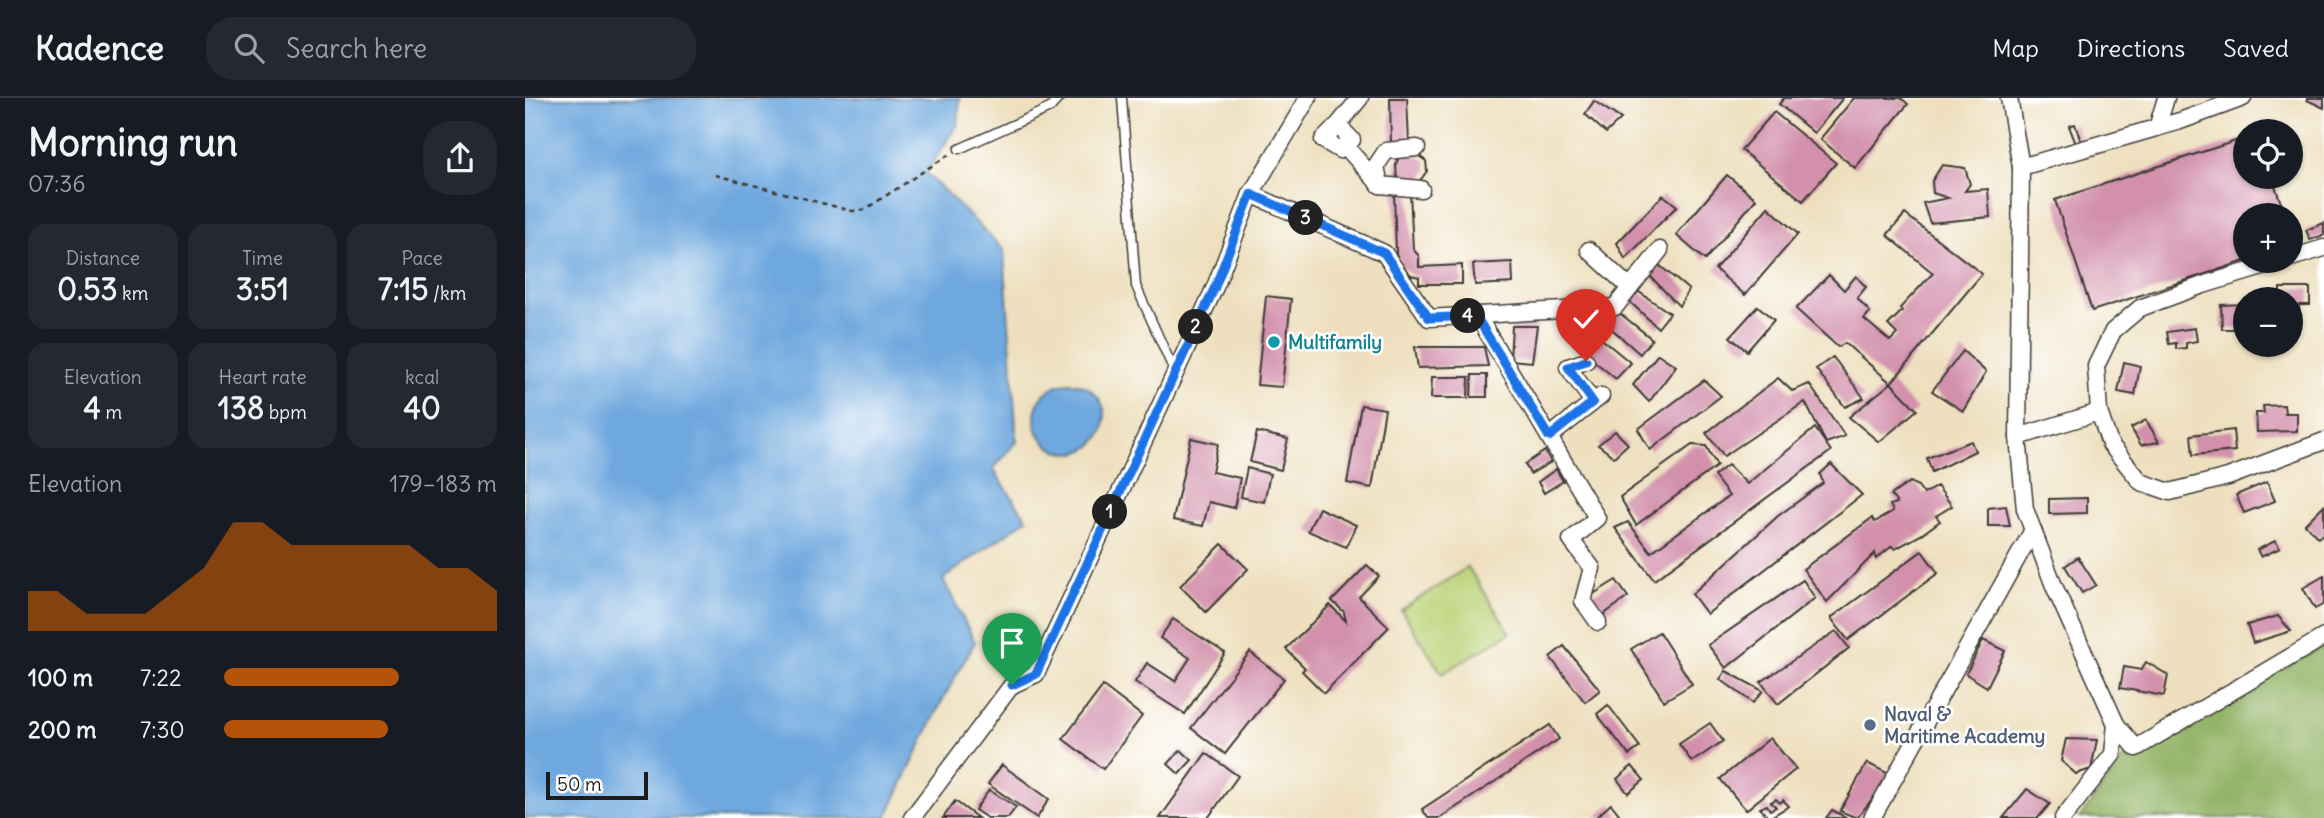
<!DOCTYPE html>
<meta charset="utf-8">
<style>
:root{--surface:#171b24;--page:#242831;--text:#f1f3f6;--muted:#9ea1a6;--line:#363941;--accent:#b45309}
body{margin:0;font-family:Delius,sans-serif;background:var(--page);color:var(--text);height:100vh;display:flex;flex-direction:column;font-size:26px;white-space:nowrap}
*{box-sizing:border-box;margin:0}
p{font-size:23px;color:var(--muted)}
.icon{flex:none;width:38px;height:38px;fill:none;stroke:currentColor;stroke-width:2;stroke-linecap:round;stroke-linejoin:round}
.map{position:relative;flex:1;overflow:hidden}
.panel{display:flex;flex-direction:column;background:var(--surface);width:525px}
.panel>*{flex:none}
.buttons{position:absolute;left:1708px;top:21px;display:grid;gap:14px}
.buttons a{display:grid;place-items:center;width:70px;height:70px;border-radius:50%;background:var(--surface);box-shadow:0 2px 5px #0004;font-size:35px}
.scale{position:absolute;left:21px;bottom:18px;width:102px;box-sizing:border-box;padding-left:7px;border:4px solid #1c1c1c;border-top:0;font-size:19px;line-height:24px;white-space:nowrap;color:#1c1c1c;-webkit-text-stroke:5px #fff;paint-order:stroke}
.pin{position:absolute;display:grid;place-items:center;width:60px;height:60px;color:#fff;margin:-72px -30px;border-radius:50% 50% 50% 0;rotate:-45deg;box-shadow:0 0 7px #0007}
.pin .icon{rotate:45deg}
.km{position:absolute;width:35px;height:35px;margin:-18px;border-radius:50%;background:#222;color:#fff;font-size:19px;line-height:35px;text-align:center}
.round{display:grid;place-items:center;flex:none;width:74px;height:74px;border-radius:28px;background:var(--page)}
.headline{display:flex;align-items:center;justify-content:space-between;height:119px;padding:0 28px}
h1{font-size:38px;font-weight:800;line-height:52px}
.figures{display:grid;grid-template-columns:repeat(3,1fr);gap:10px;height:119px;padding:7px 28px}
.figures div{display:grid;align-content:center;border-radius:18px;background:var(--page);text-align:center}
.figures b{font-size:30px;font-weight:800}
.figures small{font-size:19px;font-weight:400}
.figures p{font-size:19px}
.chart{height:196px;padding:14px 28px}
.chart p{display:flex;justify-content:space-between}
.chart svg{width:100%;height:126px;margin-top:7px;fill:var(--accent);opacity:.7}
ul{padding:0 28px;list-style:none;font-size:23px}
li{display:grid;grid-template-columns:112px 84px 1fr;align-items:center;height:52px}
li i{height:18px;border-radius:9px;background:var(--accent)}
header{display:flex;align-items:center;gap:42px;box-sizing:border-box;height:98px;padding:0 35px;background:var(--surface);border-bottom:2px solid var(--line)}
header strong{font-size:33px}
nav{display:flex;gap:38px;margin-inline-start:auto;font-size:24px}
.search{width:490px;height:63px;background:var(--page);display:flex;align-items:center;gap:18px;box-sizing:border-box;padding:0 24px;border-radius:28px;color:var(--muted);font-size:26px}
main{display:flex;flex:1;min-height:0}
.map>svg:first-child{display:block}
.green{fill:#bad175;stroke:#6b7648;stroke-width:2}
.forest{fill:#93b366;stroke:#586841;stroke-width:2}
.water{fill:#6ea8de;stroke:#45627d;stroke-width:2}
.building{fill:#d290ab}
.lines{fill:none;stroke-linecap:round;stroke-linejoin:round}
.lane-casing{stroke:#3c3934;stroke-width:11}
.street-casing{stroke:#3c3934;stroke-width:19}
.path{stroke:#3c3934;stroke-width:2.5;stroke-dasharray:5 5;stroke-linecap:butt}
.lane{stroke:#fff;stroke-width:8}
.street{stroke:#fff;stroke-width:16}
.route-casing{stroke:#fff;stroke-width:14}
.route{stroke:#1a73e8;stroke-width:9}
.culture-dot{fill:#0f9aa8;stroke:#fff;stroke-width:2.5}
.service-dot{fill:#5c6f8a;stroke:#fff;stroke-width:2.5}
.labels{text-anchor:middle;dominant-baseline:central;stroke-width:5;stroke-linejoin:round;paint-order:stroke}
.culture-label{font-size:19px;font-weight:bold;fill:#0d838f;stroke:#fff;text-anchor:start}
.service-label{font-size:19px;font-weight:bold;fill:#4e5e75;stroke:#fff;text-anchor:start}
</style>
<header>
<strong>Kadence</strong>
<div class="search"><svg class="icon" aria-label="search" viewBox="0 0 24 24"><circle cx="10" cy="10" r="6"/><path d="M15 15l6 6"/></svg>Search here</div>
<nav><a>Map</a><a>Directions</a><a>Saved</a></nav>
</header>
<main>
<section class="panel">
<div class="headline"><div><h1>Morning run</h1><p>07:36</p></div><a class="round"><svg class="icon" aria-label="share" viewBox="0 0 24 24"><path d="M12 15V3M7 8l5-5 5 5M5 13v7h14v-7"/></svg></a></div>
<div class="figures">
<div><p>Distance</p><b>0.53<small> km</small></b></div>
<div><p>Time</p><b>3:51</b></div>
<div><p>Pace</p><b>7:15<small> /km</small></b></div>
</div>
<div class="figures">
<div><p>Elevation</p><b>4<small> m</small></b></div>
<div><p>Heart rate</p><b>138<small> bpm</small></b></div>
<div><p>kcal</p><b>40</b></div>
</div>
<div class="chart"><p><span>Elevation</span>179–183 m</p>
<svg viewBox="0 0 160 44" preserveAspectRatio="none"><path d="M0 44V30L10 30L20 38L30 38L40 38L50 30L60 22L70 6L80 6L90 14L100 14L110 14L120 14L130 14L140 22L150 22L160 30V44z"/></svg>
</div>
<ul>
<li><b>100 m</b>7:22<i style="width:64%"></i></li>
<li><b>200 m</b>7:30<i style="width:60%"></i></li>
</ul>
</section>
<div class="map">
<svg width="1799" height="720" viewBox="0 0 1799 720">
<rect width="100%" height="100%" fill="#fff"/>
<filter id="ink" filterUnits="userSpaceOnUse"><feTurbulence type="fractalNoise" baseFrequency=".0143" numOctaves="2"/><feDisplacementMap in="SourceGraphic" scale="14" xChannelSelector="R" yChannelSelector="G"/><feConvolveMatrix kernelMatrix="1 2 1 2 8 2 1 2 1" color-interpolation-filters="sRGB"/></filter>
<filter id="wash" filterUnits="userSpaceOnUse"><feTurbulence type="fractalNoise" baseFrequency=".00686" numOctaves="4" result="noise"/><feDisplacementMap in="SourceGraphic" scale="28" xChannelSelector="R" yChannelSelector="G"/><feGaussianBlur stdDeviation="1.57" result="paint"/><feColorMatrix in="noise" values="0 0 0 0 0 0 0 0 0 0 0 0 0 0 0 0 0 1.4 0 .05"/><feComposite in="paint" operator="in"/></filter>
<g filter="url(#wash)">
<rect width="100%" height="100%" fill="#eee0bf"/>
<!-- green -->
<path class="green" d="M943 469 985 535 917 576 876 512Z"/>
<!-- forest -->
<path class="forest" d="M1799 548V720H1555L1602 655Z"/>
<!-- water -->
<g class="water">
<path d="M0 0H435L433 26 401 75 479 152 492 344 468 371 502 421 418 481 450 544 417 603 361 720H0Z"/>
<circle cx="545" cy="320" r="35"/>
</g>
<g id="blocks">
<!-- building -->
<g class="building">
<path d="M865 0H882L884 45H866Z"/>
<path d="M1259 0H1318L1289 35 1254 6Z"/>
<path d="M1329 0H1376L1383 6 1330 70 1295 41Z"/>
<path d="M1783 0H1799V10L1782 2Z"/>
<path d="M1069 3 1096 21 1081 35 1060 16Z"/>
<path d="M1249 14 1311 65 1278 103 1216 52Z"/>
<path d="M1550 26 1556 44 1551 46 1544 28Z"/>
<path d="M1720 40V79H1747L1760 117H1720V163L1567 213 1530 102Z"/>
<path d="M882 55 891 56 901 63 902 73 894 84 872 82 871 67 873 61Z"/>
<path d="M1417 67 1440 70 1445 86 1440 93 1463 91 1465 119 1405 125 1398 105 1423 100 1408 95 1407 83Z"/>
<path d="M1202 77 1231 101 1180 162 1151 137Z"/>
<path d="M869 95H885L888 151 894 158V169L937 167V186H894V179L886 177 877 168 871 156Z"/>
<path d="M1138 97 1152 108 1100 161 1092 145Z"/>
<path d="M1243 109 1273 136 1220 197 1190 171Z"/>
<path d="M1380 116 1457 176 1366 285 1320 245 1313 249 1271 211 1304 177 1319 192 1331 178 1341 189 1332 200 1345 214 1339 221 1365 243 1372 236 1363 227 1377 213 1375 210 1408 175 1362 137Z"/>
<path d="M1799 125V137L1785 142 1781 132Z"/>
<path d="M987 164 988 185 950 187 948 166Z"/>
<path d="M1134 167 1164 192 1154 208 1124 177Z"/>
<path d="M1755 190H1785V207H1774V213H1766V201H1755Z"/>
<path d="M1111 192 1145 215 1133 230 1104 203Z"/>
<path d="M741 198 766 201 757 289 732 287Z"/>
<path d="M1720 206 1718 231H1697L1696 207Z"/>
<path d="M1233 208 1249 222 1222 253 1205 239Z"/>
<path d="M1092 213 1127 241 1115 256 1079 224Z"/>
<path d="M987 228H1012L1007 264 985 262Z"/>
<path d="M1670 230 1672 243 1661 245V250L1651 251V245L1644 246 1642 234Z"/>
<path d="M1073 238 1106 265 1091 281 1057 253Z"/>
<path d="M890 249H959L963 268 893 270Z"/>
<path d="M1438 253 1461 274 1438 313 1407 293Z"/>
<path d="M1133 256 1151 268 1124 304 1108 287Z"/>
<path d="M1308 259 1339 300 1320 309 1291 271Z"/>
<path d="M1599 264 1615 268 1610 297 1593 294Z"/>
<path d="M947 277H962V299H946Z"/>
<path d="M907 279H944L943 300H906Z"/>
<path d="M1253 280 1267 293 1284 286 1320 338 1301 345 1280 304 1199 358 1181 335Z"/>
<path d="M1179 282 1196 298 1125 352 1113 331Z"/>
<path d="M1366 285 1392 312 1354 344 1324 319Z"/>
<path d="M836 307 860 311 847 390 822 385Z"/>
<path d="M1759 307 1760 315H1772V333L1732 334 1731 315H1739L1738 308Z"/>
<path d="M1621 322 1634 344 1616 347 1606 330Z"/>
<path d="M1290 330 1306 353 1129 482 1090 430 1103 424 1126 454 1204 398 1189 378 1203 367 1222 386Z"/>
<path d="M1708 332 1710 353 1668 357 1666 337Z"/>
<path d="M1090 333 1103 346 1089 359 1073 347Z"/>
<path d="M732 334 763 341 756 372 725 364Z"/>
<path d="M666 340 693 346 687 374 715 380 709 410 684 404 678 428 648 422Z"/>
<path d="M1446 343 1450 353 1407 374 1402 360Z"/>
<path d="M1167 347 1181 348 1192 368 1111 427 1095 399Z"/>
<path d="M1020 353 1026 364 1005 376 1000 366Z"/>
<path d="M1306 366 1337 397 1182 516 1167 496 1253 418 1298 385 1295 376Z"/>
<path d="M722 370 745 376 739 404 716 399Z"/>
<path d="M1031 371 1038 383 1019 395 1013 384Z"/>
<path d="M1385 384 1393 388 1399 396 1412 388 1427 408 1411 418 1415 423 1396 437 1370 451 1367 448 1351 461 1350 455 1302 504 1278 471 1347 420 1350 424 1368 413 1365 407 1372 405 1366 397Z"/>
<path d="M1742 384 1750 403 1719 415 1711 397Z"/>
<path d="M1562 400V415L1524 416V401Z"/>
<path d="M1799 407V435L1793 440 1780 426Z"/>
<path d="M1481 408 1485 428H1463V410Z"/>
<path d="M794 410 831 427 821 449 783 433Z"/>
<path d="M1750 443 1755 450 1736 459 1732 452Z"/>
<path d="M697 446 723 471 681 514 655 488Z"/>
<path d="M1397 453 1413 475 1323 542 1306 520Z"/>
<path d="M1553 459 1571 487 1557 495 1540 468Z"/>
<path d="M842 467 854 478 834 499 864 529 799 595 777 573 780 570 761 551 805 507 821 523 819 514 807 503Z"/>
<path d="M1799 478V506L1790 511 1778 490Z"/>
<path d="M1091 482 1103 499 1075 519 1062 500Z"/>
<path d="M1278 482 1290 500 1201 570 1183 547Z"/>
<path d="M1753 518 1766 533 1728 545 1722 527Z"/>
<path d="M648 521 700 555 660 616 610 584 622 565 650 583 665 560 635 540Z"/>
<path d="M1311 533 1324 550 1253 606 1236 584Z"/>
<path d="M1134 534 1167 586 1139 603 1106 551Z"/>
<path d="M1458 542 1480 553 1462 589 1441 576Z"/>
<path d="M1039 548 1075 592 1060 604 1025 559Z"/>
<path d="M725 554 759 581 700 656 666 630Z"/>
<path d="M1621 564 1643 577 1639 598 1595 590 1599 569 1616 572Z"/>
<path d="M1201 573 1238 593 1228 605 1195 581Z"/>
<path d="M578 588 617 618 578 671 538 641Z"/>
<path d="M1083 607 1115 649 1104 657 1072 616Z"/>
<path d="M1185 625 1198 643 1167 664 1154 646Z"/>
<path d="M1025 627 1034 641 915 720H903L897 711Z"/>
<path d="M1245 640 1271 671 1221 712 1195 681Z"/>
<path d="M1541 641 1572 642 1566 671 1551 676 1536 663Z"/>
<path d="M656 652 667 662 654 676 643 666Z"/>
<path d="M681 655 713 678 683 720H635Z"/>
<path d="M1342 665 1366 677 1332 720 1315 713Z"/>
<path d="M477 667 524 701 512 720 463 686Z"/>
<path d="M1107 668 1119 682 1103 695 1092 681Z"/>
<path d="M1502 691 1525 706 1513 720H1478Z"/>
<path d="M464 692 491 709 483 720H462L450 712Z"/>
<path d="M1251 701 1255 705 1258 702 1264 708 1244 720 1235 710 1242 707 1245 712 1251 709 1246 704Z"/>
<path d="M430 703 453 720H418Z"/>
<path d="M1086 706 1094 716 1090 720H1070Z"/>
<path d="M1307 712 1322 720H1301Z"/>
</g>
</g>
</g>
<g filter="url(#ink)">
<use href="#blocks" fill-opacity="0" stroke="#3c3934" stroke-width="2"/>
<g class="lines">
<!-- lane casing -->
<g class="lane-casing">
<g id="lane">
<path d="M597 0 611 188 650 275"/>
<path d="M434 51 525 10 534 0"/>
</g>
</g>
<!-- street casing -->
<g class="street-casing">
<g id="street">
<path d="M1484 0 1496 69"/>
<path d="M1718 0 1655 23 1496 69 1493 339 1500 411 1529 488 1591 626 1611 650 1799 539"/>
<path d="M813 27 827 42 815 52 798 42 813 27 835 0"/>
<path d="M1632 30 1641 0"/>
<path d="M820 48 855 87 896 91"/>
<path d="M855 87 851 68 861 53 892 50"/>
<path d="M726 96 859 155 904 220 1090 209 1135 152"/>
<path d="M1064 152 1105 190"/>
<path d="M1766 160 1799 150"/>
<path d="M1757 163 1675 188 1615 210 1588 233 1571 268 1574 314 1585 346 1616 384 1645 394 1703 379 1799 343"/>
<path d="M952 217 1072 420 1046 442 1067 470 1058 503 1073 524"/>
<path d="M1061 263 1043 269 1068 304"/>
<path d="M1024 339 1076 298"/>
<path d="M1493 339 1574 314"/>
<path d="M387 720 487 587 511 576 690 189 726 96 783 0"/>
<path d="M1347 720 1508 432"/>
<path d="M1538 720 1588 656 1591 626"/>
</g>
</g>
<!-- path -->
<path class="path" d="M190 77 327 113 339 112 425 56"/>
<!-- lane -->
<use href="#lane" class="lane"/>
<!-- street -->
<use href="#street" class="street"/>
</g>
</g>
<g class="lines" filter="url(#ink)">
<!-- route casing -->
<g class="route-casing">
<path id="route" d="M487 587 511 576 690 189 726 96 859 155 904 220 951 218 1024 339 1068 304 1043 269 1061 263"/>
</g>
<!-- route -->
<use href="#route" class="route"/>
</g>
<!-- markers -->
<circle class="culture-dot" cx="749" cy="244" r="7"/>
<circle class="service-dot" cx="1345" cy="627" r="7"/>
<g class="labels">
<!-- culture labels -->
<g class="culture-label">
<text x="763" y="244">Multifamily</text>
</g>
<!-- service labels -->
<g class="service-label">
<text x="1359" y="616">Naval &amp;<tspan x="1359" dy="22">Maritime Academy</tspan></text>
</g>
</g>
</svg>
<div class="buttons">
<a><svg class="icon" aria-label="locate" viewBox="0 0 24 24"><circle cx="12" cy="12" r="6"/><path d="M12 2v4M12 18v4M2 12h4M18 12h4"/></svg></a>
<a>+</a>
<a>−</a>
</div>
<div class="scale">50 m</div>
<div class="pin" style="left:487px;top:587px;background:#1e9e55"><svg class="icon" aria-label="arrive" viewBox="0 0 24 24"><path d="M6 21V4h12l-3 4 3 4H6"/></svg></div>
<div class="pin" style="left:1061px;top:263px;background:#d93025"><svg class="icon" aria-label="check" viewBox="0 0 24 24"><path d="M5 12l5 5 9-10"/></svg></div>
<b class="km" style="left:585px;top:414px">1</b>
<b class="km" style="left:671px;top:229px">2</b>
<b class="km" style="left:781px;top:120px">3</b>
<b class="km" style="left:943px;top:218px">4</b>
</div>
</main>
